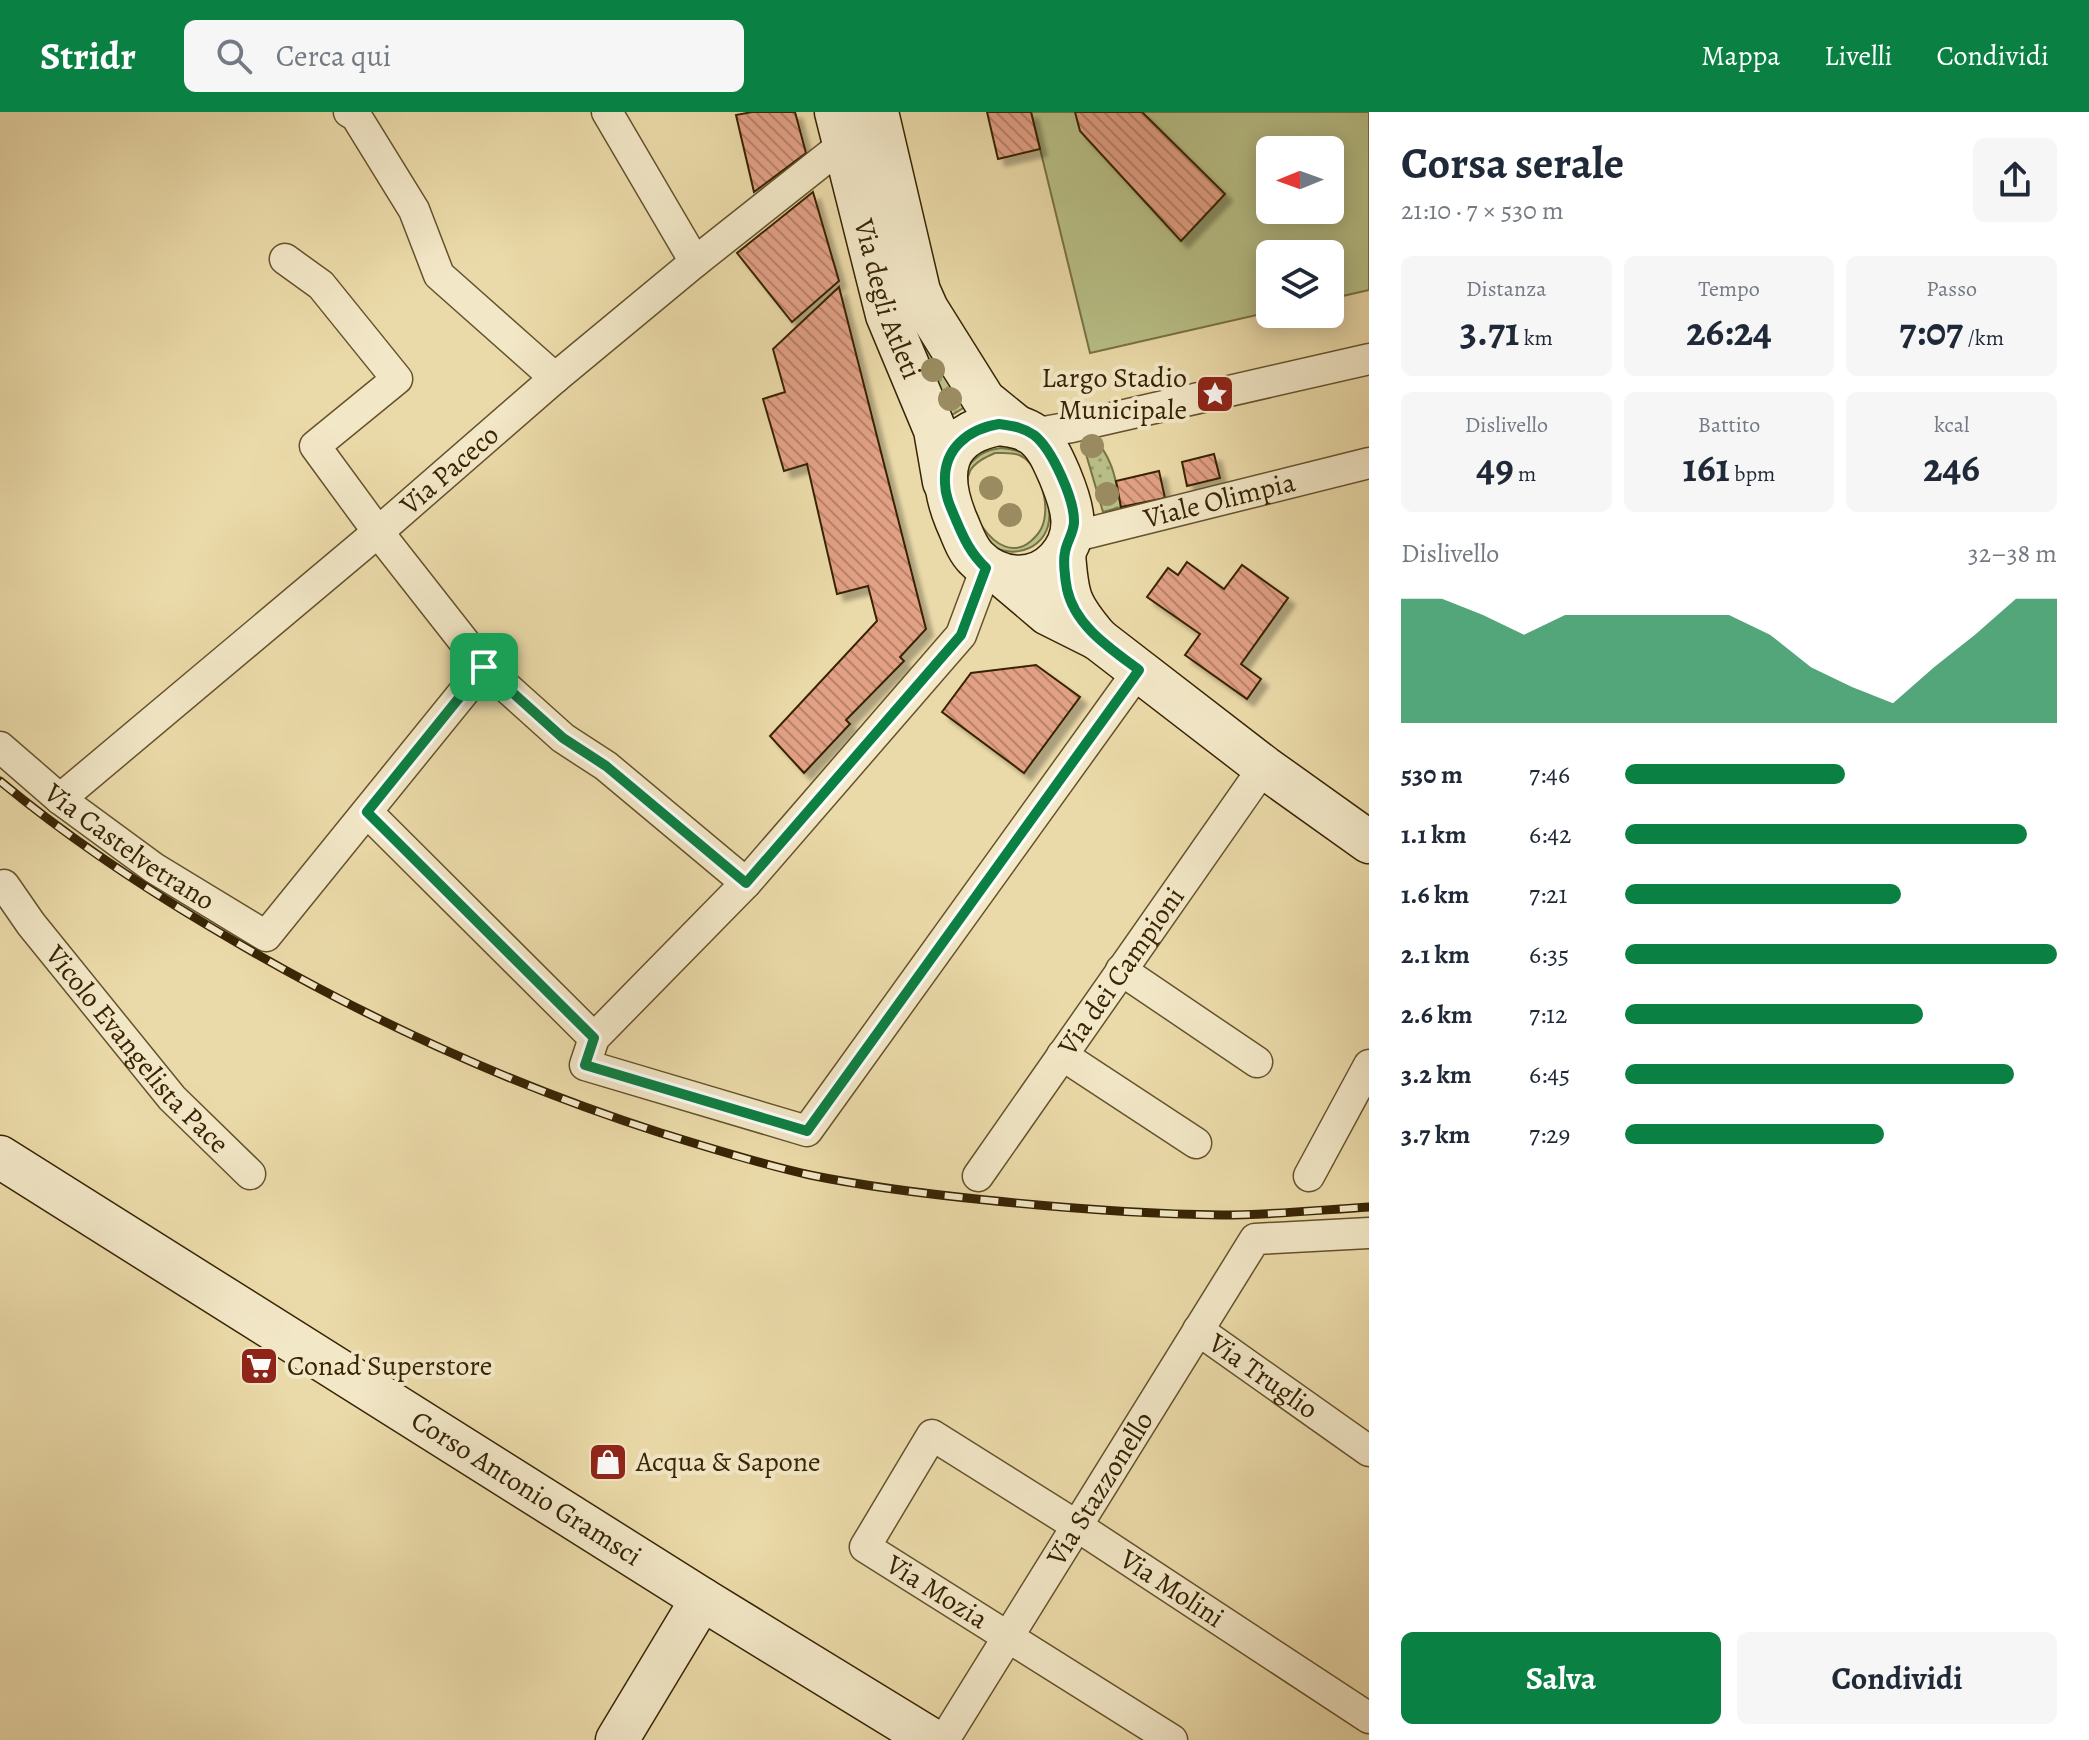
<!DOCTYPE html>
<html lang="it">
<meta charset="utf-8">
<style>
:root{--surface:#fff;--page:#f6f6f7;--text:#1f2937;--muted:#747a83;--accent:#0b8043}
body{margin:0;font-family:Alegreya,serif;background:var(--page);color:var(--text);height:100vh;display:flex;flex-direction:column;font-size:30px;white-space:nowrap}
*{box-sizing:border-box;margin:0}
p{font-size:26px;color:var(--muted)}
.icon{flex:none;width:44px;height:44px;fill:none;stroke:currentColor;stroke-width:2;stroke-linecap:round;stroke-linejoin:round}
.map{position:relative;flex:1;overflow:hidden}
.sheet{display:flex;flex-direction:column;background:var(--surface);width:720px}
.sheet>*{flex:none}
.needle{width:52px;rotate:269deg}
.controls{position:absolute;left:1256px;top:24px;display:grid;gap:16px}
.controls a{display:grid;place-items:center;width:88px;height:88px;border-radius:12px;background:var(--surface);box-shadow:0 4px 20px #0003;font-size:40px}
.pin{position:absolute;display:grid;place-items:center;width:68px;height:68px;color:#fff;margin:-34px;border-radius:16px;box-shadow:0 4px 12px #0006}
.round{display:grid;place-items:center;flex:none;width:84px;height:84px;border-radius:12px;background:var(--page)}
.head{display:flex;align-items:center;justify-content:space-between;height:136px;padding:0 32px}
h1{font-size:44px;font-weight:600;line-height:60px}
.stats{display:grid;grid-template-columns:repeat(3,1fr);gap:12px;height:136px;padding:8px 32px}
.stats div{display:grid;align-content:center;border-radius:12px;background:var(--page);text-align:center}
.stats b{font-size:40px;font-weight:600}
.stats small{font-size:22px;font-weight:400}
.stats p{font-size:22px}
.chart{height:224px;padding:16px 32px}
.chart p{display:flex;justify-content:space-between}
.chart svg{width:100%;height:144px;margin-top:8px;fill:var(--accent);opacity:.7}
.button{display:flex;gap:16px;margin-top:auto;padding:16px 32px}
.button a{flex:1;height:92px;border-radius:12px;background:var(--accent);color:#fff;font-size:32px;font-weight:600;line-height:92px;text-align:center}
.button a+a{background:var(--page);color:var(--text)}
ul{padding:0 32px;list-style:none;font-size:26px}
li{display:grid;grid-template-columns:128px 96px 1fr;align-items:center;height:60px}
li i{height:20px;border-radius:10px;background:var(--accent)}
header{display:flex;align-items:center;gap:48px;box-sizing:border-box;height:112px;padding:0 40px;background:var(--accent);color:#fff}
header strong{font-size:38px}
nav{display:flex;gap:44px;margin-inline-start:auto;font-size:28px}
.search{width:560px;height:72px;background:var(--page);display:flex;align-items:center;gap:20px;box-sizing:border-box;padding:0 28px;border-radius:12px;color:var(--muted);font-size:30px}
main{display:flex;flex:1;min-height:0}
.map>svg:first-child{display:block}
.grass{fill:url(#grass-dots);stroke:#787245;stroke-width:2}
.garden{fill:#b8bf87;stroke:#787245;stroke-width:2;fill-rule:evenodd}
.building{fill:url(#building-back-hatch);stroke:#382403;stroke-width:2;filter:url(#shadow)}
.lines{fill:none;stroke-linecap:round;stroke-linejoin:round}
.street-casing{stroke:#65522c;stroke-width:33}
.secondary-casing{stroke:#382403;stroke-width:45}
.street{stroke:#f2e7c7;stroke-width:30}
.secondary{stroke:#f2e7c7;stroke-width:42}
.rail-casing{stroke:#382403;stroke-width:9}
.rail{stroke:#f2e7c7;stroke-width:6;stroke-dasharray:18;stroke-linecap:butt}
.tree{fill:#9a8b60}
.route-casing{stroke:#fff;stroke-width:16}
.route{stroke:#0b8043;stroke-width:10}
.labels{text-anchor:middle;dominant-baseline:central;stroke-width:8;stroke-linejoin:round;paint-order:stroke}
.street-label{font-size:28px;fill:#382403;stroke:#f2e7c7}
.poi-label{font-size:28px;fill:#382403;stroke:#f2e7c7;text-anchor:start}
</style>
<header>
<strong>Stridr</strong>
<div class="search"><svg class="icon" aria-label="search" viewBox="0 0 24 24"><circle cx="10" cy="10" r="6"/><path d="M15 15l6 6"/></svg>Cerca qui</div>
<nav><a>Mappa</a><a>Livelli</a><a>Condividi</a></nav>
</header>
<main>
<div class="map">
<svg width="1369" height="1628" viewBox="0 0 1369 1628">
<defs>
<pattern id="grass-dots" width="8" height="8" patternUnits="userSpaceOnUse" patternTransform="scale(2)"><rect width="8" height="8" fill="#b8bf87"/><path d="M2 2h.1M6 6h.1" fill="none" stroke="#979b6c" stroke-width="1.8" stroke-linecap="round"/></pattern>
<pattern id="building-back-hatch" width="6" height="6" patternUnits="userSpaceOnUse" patternTransform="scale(2)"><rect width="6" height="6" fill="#e2a085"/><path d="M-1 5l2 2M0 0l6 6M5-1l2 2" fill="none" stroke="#b8826b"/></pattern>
<filter id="shadow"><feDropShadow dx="7" dy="7" stdDeviation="2" flood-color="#0004"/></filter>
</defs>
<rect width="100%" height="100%" fill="#ebdaa9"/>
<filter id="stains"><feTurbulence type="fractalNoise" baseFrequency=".0025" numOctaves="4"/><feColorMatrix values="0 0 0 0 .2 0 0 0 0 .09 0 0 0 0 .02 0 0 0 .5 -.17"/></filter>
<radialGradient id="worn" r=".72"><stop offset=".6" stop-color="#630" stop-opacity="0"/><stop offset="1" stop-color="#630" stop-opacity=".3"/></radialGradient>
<!-- grass -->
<g class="grass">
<path d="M900 188 965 295 947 306Z"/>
<path d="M1081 325H1092C1113 344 1116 369 1121 395L1103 400Z"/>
</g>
<!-- garden -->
<g class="garden">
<path d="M1031 0H1369V178L1330 187V142H1270V200L1090 241ZM1270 38H1330V98H1270Z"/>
<path d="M1001 336C1029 339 1036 345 1043 372 1047 387 1052 399 1048 414 1040 443 1000 448 983 426 980 421 978 414 975 409 972 402 967 393 967 386 965 376 967 365 967 355 978 343 985 338 1001 336ZM995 341C1003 341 1012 340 1019 343 1037 350 1047 385 1045 402 1044 414 1040 421 1031 429 996 459 957 385 970 359 975 350 986 345 995 341Z"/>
</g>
<!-- building -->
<g class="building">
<path d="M752 0H795L806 41 754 80 736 3Z"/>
<path d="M987 0H1031L1040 37 998 47Z"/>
<path d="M1075 0H1142L1225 82 1181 129 1080 19Z"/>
<path d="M813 80 839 169 792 210 737 141Z"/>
<path d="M839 175 926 517 900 545 904 549 846 608 850 612 804 661 770 624 877 509 868 474 837 482 807 352 784 359 763 287 785 280 773 237Z"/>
<path d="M1214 342 1220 366 1187 374 1182 350Z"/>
<path d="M1159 359 1165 386 1121 395 1116 369Z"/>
<path d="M1187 450 1224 477 1242 453 1288 486 1241 552 1261 567 1247 587 1185 543 1200 522 1147 485 1168 456 1178 463Z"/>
<path d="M1036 553 1080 585 1024 661 942 600 971 561Z"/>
</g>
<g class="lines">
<!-- street casing -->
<g class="street-casing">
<g id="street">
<path d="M349 0 356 4 414 98 439 163 555 266"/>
<path d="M607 0 695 150"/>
<path d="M285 147 321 173 397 267 315 334 378 420 484 555 563 626 606 654 746 771"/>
<path d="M1032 322 1072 315 1369 247"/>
<path id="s1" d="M1072 425 1369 351"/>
<path d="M986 456 961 523 746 771 594 926 585 953 807 1019 1139 558"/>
<path id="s2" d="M0 635 60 687 154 756 266 824 484 555"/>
<path id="s3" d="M60 687 378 420 555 266 695 150 844 32"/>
<path d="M367 700 594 926"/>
<path id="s4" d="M0 774 4 773 31 812 172 986 250 1062"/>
<path d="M1121 858 1257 950"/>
<path d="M1062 943 1196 1031"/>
<path id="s5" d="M978 1064 1264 655"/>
<path d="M1309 1064 1369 953"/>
<path id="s6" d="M1198 1218 1369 1339"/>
<path id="s7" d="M944 1628 1255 1127 1369 1121"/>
<path id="s8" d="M1172 1628 865 1435 932 1323 1077 1414 1369 1606"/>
</g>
</g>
<!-- secondary casing -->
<g class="secondary-casing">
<g id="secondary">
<path id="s9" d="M836 0 887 203 935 318 944 370"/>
<path d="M877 0 919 179 927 197 984 288 1016 314"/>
<path d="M999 312C1012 314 1023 315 1034 323 1047 333 1053 348 1060 364 1072 393 1082 422 1057 448 1035 472 998 469 976 446 966 436 962 421 956 408 937 361 942 322 999 312Z"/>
<path d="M1002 463 1048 502 1098 527C1069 493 1067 485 1064 441"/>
<path d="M1098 527 1264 655 1369 730"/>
<path id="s10" d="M0 1045 702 1487 932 1628"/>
<path d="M617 1628 702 1487"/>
</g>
</g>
<!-- street -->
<use href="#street" class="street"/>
<!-- secondary -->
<use href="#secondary" class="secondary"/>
<!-- rail casing -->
<g class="rail-casing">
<path id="rail" d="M0 669C66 724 138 772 212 816 354 901 504 971 661 1021 710 1036 760 1052 810 1063 868 1075 927 1082 986 1088 1064 1096 1143 1102 1222 1103 1270 1103 1320 1098 1369 1095"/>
</g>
<!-- rail -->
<use href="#rail" class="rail"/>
</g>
<!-- trees -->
<g class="tree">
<circle cx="933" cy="258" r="12"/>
<circle cx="950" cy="287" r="12"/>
<circle cx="1092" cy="334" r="12"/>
<circle cx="991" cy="376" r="12"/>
<circle cx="1107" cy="382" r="12"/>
<circle cx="1010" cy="403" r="12"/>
</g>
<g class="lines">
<!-- route casing -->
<g class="route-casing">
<path id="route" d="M999 312C1012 314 1023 315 1034 323 1052 337 1075 388 1074 411 1073 422 1067 429 1065 440 1063 449 1065 467 1067 477 1075 514 1110 536 1139 558L807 1019 585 953 594 926 367 700 484 555 563 626 606 654 746 771 961 523 986 456C971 442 964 427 956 408 951 396 945 384 945 371 943 337 968 317 999 312Z"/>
</g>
<!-- route -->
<use href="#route" class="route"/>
</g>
<!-- icons -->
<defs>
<g id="sight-square" transform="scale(2)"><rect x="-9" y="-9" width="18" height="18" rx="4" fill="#8f2418" stroke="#f2e7c7"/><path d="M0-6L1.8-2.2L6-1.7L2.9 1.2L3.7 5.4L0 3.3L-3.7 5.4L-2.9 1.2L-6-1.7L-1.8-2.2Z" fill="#fff"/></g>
<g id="supermarket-square" transform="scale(2)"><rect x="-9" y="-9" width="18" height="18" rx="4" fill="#8f2418" stroke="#f2e7c7"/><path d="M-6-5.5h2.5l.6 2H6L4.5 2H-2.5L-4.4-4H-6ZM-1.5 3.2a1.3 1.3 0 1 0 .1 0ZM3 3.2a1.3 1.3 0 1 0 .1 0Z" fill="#fff"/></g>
<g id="shop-square" transform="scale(2)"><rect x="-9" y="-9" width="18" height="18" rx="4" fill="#8f2418" stroke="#f2e7c7"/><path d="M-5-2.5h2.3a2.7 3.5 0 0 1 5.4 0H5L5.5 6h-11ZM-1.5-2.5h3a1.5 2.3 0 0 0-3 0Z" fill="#fff"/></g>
</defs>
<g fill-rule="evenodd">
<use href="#sight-square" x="1215" y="282"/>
<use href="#supermarket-square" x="259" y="1254"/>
<use href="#shop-square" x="608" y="1350"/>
</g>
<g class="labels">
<!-- street labels -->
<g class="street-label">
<text stroke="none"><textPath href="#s9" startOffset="194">Via degli Atleti</textPath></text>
<text stroke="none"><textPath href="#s3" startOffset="510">Via Paceco</textPath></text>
<text stroke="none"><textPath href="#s1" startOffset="152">Viale Olimpia</textPath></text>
<text stroke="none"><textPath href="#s2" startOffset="164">Via Castelvetrano</textPath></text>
<text stroke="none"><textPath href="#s5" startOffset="250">Via dei Campioni</textPath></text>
<text stroke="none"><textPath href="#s4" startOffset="216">Vicolo Evangelista Pace</textPath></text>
<text stroke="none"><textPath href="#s6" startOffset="80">Via Truglio</textPath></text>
<text stroke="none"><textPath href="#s10" startOffset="622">Corso Antonio Gramsci</textPath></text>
<text stroke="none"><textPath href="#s7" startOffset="296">Via Stazzonello</textPath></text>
<text stroke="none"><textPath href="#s8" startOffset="778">Via Molini</textPath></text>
<text transform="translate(937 1480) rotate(32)">Via Mozia</text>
</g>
<!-- poi labels -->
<g class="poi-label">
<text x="1187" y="266" text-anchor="end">Largo Stadio<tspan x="1187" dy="32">Municipale</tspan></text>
<text x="287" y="1254">Conad Superstore</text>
<text x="636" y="1350">Acqua &amp; Sapone</text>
</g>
</g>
<rect width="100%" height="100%" filter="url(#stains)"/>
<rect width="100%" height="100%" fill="url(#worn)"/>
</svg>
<div class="controls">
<a><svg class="needle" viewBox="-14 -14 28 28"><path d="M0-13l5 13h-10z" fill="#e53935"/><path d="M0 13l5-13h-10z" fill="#747a83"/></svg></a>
<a><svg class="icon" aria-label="layers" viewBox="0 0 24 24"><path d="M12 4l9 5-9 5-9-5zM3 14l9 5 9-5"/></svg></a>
</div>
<div class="pin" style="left:484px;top:555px;background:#1e9e55"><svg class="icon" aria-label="arrive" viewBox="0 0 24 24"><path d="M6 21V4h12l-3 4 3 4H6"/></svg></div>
</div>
<section class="sheet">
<div class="head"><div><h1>Corsa serale</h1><p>21:10 · 7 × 530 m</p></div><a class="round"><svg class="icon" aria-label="share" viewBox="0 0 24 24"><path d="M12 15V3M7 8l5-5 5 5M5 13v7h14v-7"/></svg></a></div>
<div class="stats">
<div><p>Distanza</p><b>3.71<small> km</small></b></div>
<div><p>Tempo</p><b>26:24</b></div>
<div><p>Passo</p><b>7:07<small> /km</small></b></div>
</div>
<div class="stats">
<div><p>Dislivello</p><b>49<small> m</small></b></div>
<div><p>Battito</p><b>161<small> bpm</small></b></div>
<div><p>kcal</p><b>246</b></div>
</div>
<div class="chart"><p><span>Dislivello</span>32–38 m</p>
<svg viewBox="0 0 160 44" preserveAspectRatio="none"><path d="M0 44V6L10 6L20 11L30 17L40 11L50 11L60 11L70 11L80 11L90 17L100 27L110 33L120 38L130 27L140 17L150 6L160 6V44z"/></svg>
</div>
<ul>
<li><b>530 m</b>7:46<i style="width:51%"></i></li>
<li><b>1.1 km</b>6:42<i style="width:93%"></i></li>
<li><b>1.6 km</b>7:21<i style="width:64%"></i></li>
<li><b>2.1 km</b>6:35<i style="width:100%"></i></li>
<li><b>2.6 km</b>7:12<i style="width:69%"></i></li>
<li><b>3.2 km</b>6:45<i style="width:90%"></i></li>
<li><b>3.7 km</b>7:29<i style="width:60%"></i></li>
</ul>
<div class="button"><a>Salva</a><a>Condividi</a></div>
</section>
</main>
